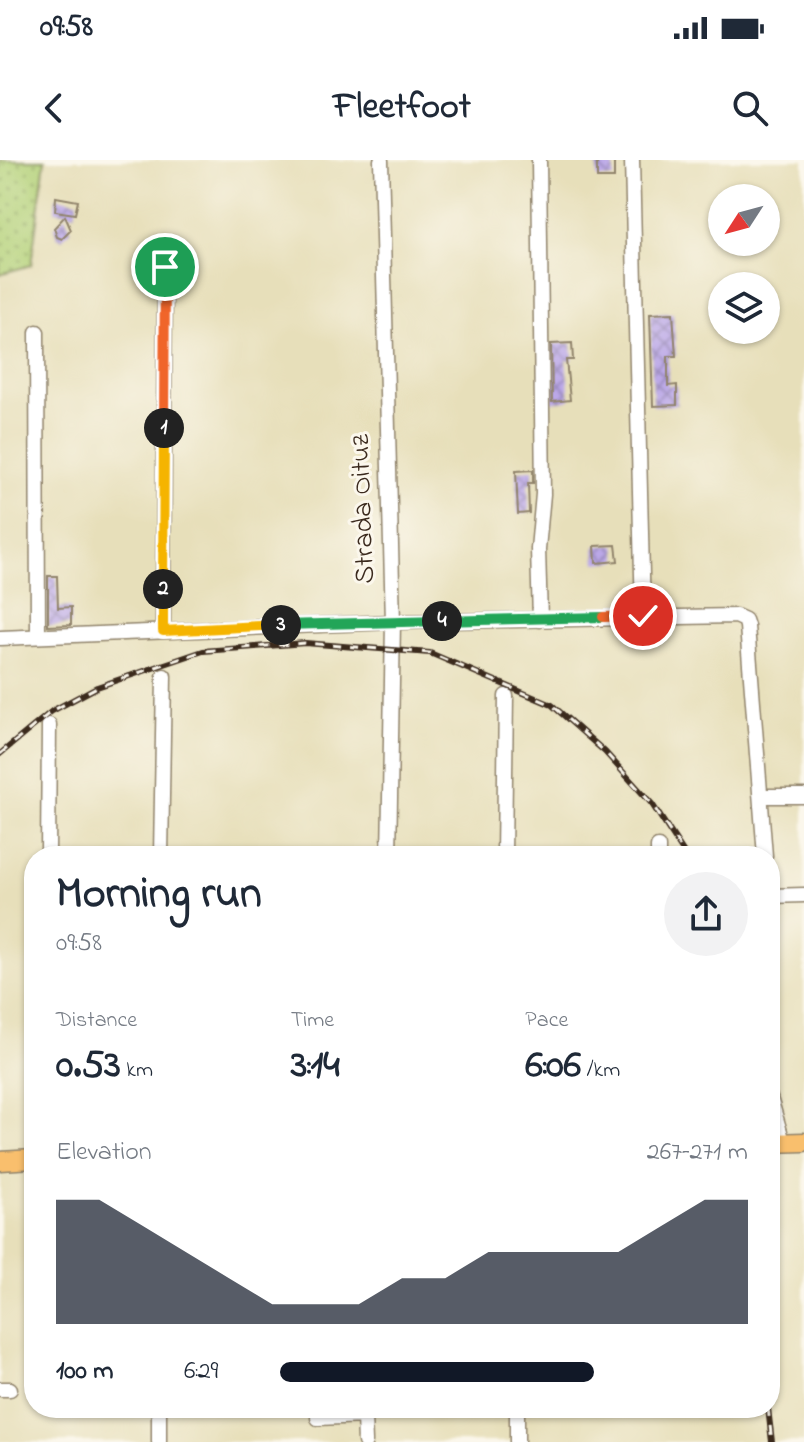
<!DOCTYPE html>
<meta charset="utf-8">
<style>
:root{--surface:#fff;--page:#f2f2f3;--text:#1f2937;--muted:#747a83;--accent:#111827}
body{margin:0;font-family:"Indie Flower",sans-serif;background:var(--page);color:var(--text);height:100vh;display:flex;flex-direction:column;font-size:30px;white-space:nowrap}
*{box-sizing:border-box;margin:0}
p{font-size:26px;color:var(--muted)}
.icon{flex:none;width:44px;height:44px;fill:none;stroke:currentColor;stroke-width:2;stroke-linecap:round;stroke-linejoin:round}
.map{position:relative;flex:1;overflow:hidden}
.panel{position:absolute;left:24px;top:686px;width:756px;height:572px;display:flex;flex-direction:column;background:var(--surface);border-radius:32px;box-shadow:0 2px 6px #0004}
.panel>*{flex:none}
.needle{width:52px;rotate:234deg}
.buttons{position:absolute;left:708px;top:24px;display:grid;gap:16px}
.buttons a{display:grid;place-items:center;width:72px;height:72px;border-radius:50%;background:var(--surface);box-shadow:0 2px 6px #0004;font-size:40px}
.pin{position:absolute;display:grid;place-items:center;width:68px;height:68px;color:#fff;margin:-34px;border:4px solid #fff;border-radius:50%;box-shadow:0 2px 8px #0007}
.km{position:absolute;width:40px;height:40px;margin:-20px;border-radius:50%;background:#222;color:#fff;font-size:22px;line-height:40px;text-align:center}
.round{display:grid;place-items:center;flex:none;width:84px;height:84px;border-radius:42px;background:var(--page)}
.overview{display:flex;align-items:center;justify-content:space-between;height:136px;padding:0 32px}
h1{font-size:44px;font-weight:700;line-height:60px}
.stats{display:grid;grid-template-columns:repeat(3,1fr);gap:12px;height:136px;padding:8px 32px}
.stats div{display:grid;align-content:center}
.stats b{font-size:40px;font-weight:700}
.stats small{font-size:22px;font-weight:400}
.stats p{font-size:22px}
.chart{height:224px;padding:16px 32px}
.chart p{display:flex;justify-content:space-between}
.chart svg{width:100%;height:144px;margin-top:8px;fill:var(--accent);opacity:.7}
ul{padding:0 32px;list-style:none;font-size:26px}
li{display:grid;grid-template-columns:128px 96px 1fr;align-items:center;height:60px}
li i{height:20px;border-radius:10px;background:var(--accent)}
.status{display:flex;justify-content:space-between;align-items:center;height:56px;padding:0 40px;background:var(--surface);direction:ltr}
.status svg{height:22px;fill:currentColor}
header{display:flex;justify-content:space-between;align-items:center;height:104px;padding:0 32px;background:var(--surface);font-size:36px;font-weight:700}
.map>svg:first-child{display:block}
.grass{fill:url(#grass-dots);stroke:#777e4b;stroke-width:2}
.building{fill:url(#building-cross-hatch)}
.lines{fill:none;stroke-linecap:round;stroke-linejoin:round}
.minor-casing{stroke:#91846c;stroke-width:17}
.major-casing{stroke:#91846c;stroke-width:21}
.minor{stroke:#fff;stroke-width:14}
.major{stroke:#f9bf6d;stroke-width:18}
.rail-casing{stroke:#3b2a1e;stroke-width:6}
.rail{stroke:#fbf7ec;stroke-width:3;stroke-dasharray:9;stroke-linecap:butt}
.split-1-casing{stroke:#fff;stroke-width:16}
.split-2-casing{stroke:#fff;stroke-width:16}
.split-3-casing{stroke:#fff;stroke-width:16}
.split-4-casing{stroke:#fff;stroke-width:16}
.split-5-casing{stroke:#fff;stroke-width:16}
.split-6-casing{stroke:#fff;stroke-width:16}
.split-1{stroke:#f0652b;stroke-width:10}
.split-2{stroke:#f5b400;stroke-width:10}
.split-3{stroke:#f5b400;stroke-width:10}
.split-4{stroke:#22a559;stroke-width:10}
.split-5{stroke:#22a559;stroke-width:10}
.split-6{stroke:#f0652b;stroke-width:10}
.labels{text-anchor:middle;dominant-baseline:central;stroke-width:6;stroke-linejoin:round;paint-order:stroke}
.street-label{font-size:28px;fill:#3b2a1e;stroke:#fbf7ec}
</style>
<div class="status"><b>09:58</b><svg viewBox="0 0 49 12"><path d="M0 12V9h3v3zM5 12V6h3v6zM10 12V3h3v9zM15 12V0h3v12zM26 1h20v11H26zM47 4h2v5h-2z"/></svg></div>
<header><svg class="icon" aria-label="back" viewBox="0 0 24 24"><path d="M15 5l-7 7 7 7"/></svg>Fleetfoot<svg class="icon" aria-label="search" viewBox="0 0 24 24"><circle cx="10" cy="10" r="6"/><path d="M15 15l6 6"/></svg></header>
<div class="map">
<svg width="804" height="1282" viewBox="0 0 804 1282">
<defs>
<pattern id="grass-dots" width="8" height="8" patternUnits="userSpaceOnUse" patternTransform="scale(2)"><rect width="8" height="8" fill="#b3d178"/><path d="M2 2h.1M6 6h.1" fill="none" stroke="#93aa62" stroke-width="1.8" stroke-linecap="round"/></pattern>
<pattern id="building-cross-hatch" width="8" height="8" patternUnits="userSpaceOnUse" patternTransform="scale(2)"><rect width="8" height="8" fill="#bba8e8"/><path d="M0 0l8 8M0 8l8-8" fill="none" stroke="#9989bb"/></pattern>
</defs>
<rect width="100%" height="100%" fill="#fbf7ec"/>
<filter id="ink" filterUnits="userSpaceOnUse"><feTurbulence type="fractalNoise" baseFrequency=".0125" numOctaves="2"/><feDisplacementMap in="SourceGraphic" scale="16" xChannelSelector="R" yChannelSelector="G"/><feConvolveMatrix kernelMatrix="1 2 1 2 8 2 1 2 1" color-interpolation-filters="sRGB"/></filter>
<filter id="wash" filterUnits="userSpaceOnUse"><feTurbulence type="fractalNoise" baseFrequency=".006" numOctaves="4" result="noise"/><feDisplacementMap in="SourceGraphic" scale="32" xChannelSelector="R" yChannelSelector="G"/><feGaussianBlur stdDeviation="1.8" result="paint"/><feColorMatrix in="noise" values="0 0 0 0 0 0 0 0 0 0 0 0 0 0 0 0 0 1.4 0 .05"/><feComposite in="paint" operator="in"/></filter>
<g filter="url(#wash)">
<rect width="100%" height="100%" fill="#e7dfba"/>
<!-- grass -->
<path class="grass" d="M0 0H45L31 105 0 114Z"/>
<g id="blocks">
<!-- building -->
<g class="building">
<path d="M614 1V18H597V2Z"/>
<path d="M56 37 78 41 75 54 55 51Z"/>
<path d="M65 56 71 70 62 79 57 77 54 68Z"/>
<path d="M673 153 676 196H668V226L677 225V245L653 246 650 154Z"/>
<path d="M572 183 573 200H566L570 240 552 242 551 184Z"/>
<path d="M533 310V323H528L529 353 518 354 516 311Z"/>
<path d="M616 385 618 401 596 403 595 386Z"/>
<path d="M48 416H57L58 448 71 447V465L48 466Z"/>
</g>
</g>
</g>
<g filter="url(#ink)">
<use href="#blocks" fill-opacity="0" stroke="#91846c" stroke-width="2"/>
<g class="lines">
<!-- minor casing -->
<g class="minor-casing">
<g id="minor">
<path d="M381 0 393 462 389 696"/>
<path d="M539 0 543 334 538 389 540 460"/>
<path d="M632 0 643 456"/>
<path d="M37 172 38 476"/>
<path d="M163 471 165 107"/>
<path d="M0 478 393 462 736 456 745 460 747 466 765 696"/>
<path d="M763 636H804"/>
<path d="M48 696 49 565"/>
<path d="M161 696 164 516"/>
<path d="M504 696 506 536"/>
<path d="M658 696V687"/>
<path d="M770 736 804 735"/>
<path d="M770 938 783 982"/>
<path d="M0 1229H10"/>
<path d="M159 1248V1282"/>
<path d="M517 1248V1282"/>
<path d="M318 1258 364 1256 365 1282"/>
</g>
</g>
<!-- major casing -->
<g class="major-casing">
<g id="major">
<path d="M770 983 804 982"/>
<path d="M0 1001 34 999"/>
</g>
</g>
<!-- minor -->
<use href="#minor" class="minor"/>
<!-- major -->
<use href="#major" class="major"/>
<!-- rail casing -->
<g class="rail-casing">
<g id="rail">
<path d="M0 594 52 551 97 527 203 491 305 483 430 493 552 545 605 592 652 644 686 696"/>
<path d="M768 1248 772 1282"/>
</g>
</g>
<!-- rail -->
<use href="#rail" class="rail"/>
</g>
</g>
<g class="lines" filter="url(#ink)">
<!-- split-1 casing -->
<g class="split-1-casing">
<path id="split-1" d="M164 268 165 107"/>
</g>
<!-- split-2 casing -->
<g class="split-2-casing">
<path id="split-2" d="M163 429 164 268"/>
</g>
<!-- split-3 casing -->
<g class="split-3-casing">
<path id="split-3" d="M163 429V471L281 465"/>
</g>
<!-- split-4 casing -->
<g class="split-4-casing">
<path id="split-4" d="M281 465 442 461"/>
</g>
<!-- split-5 casing -->
<g class="split-5-casing">
<path id="split-5" d="M442 461 603 457"/>
</g>
<!-- split-6 casing -->
<g class="split-6-casing">
<path id="split-6" d="M603 457 643 456"/>
</g>
<!-- split-1 -->
<use href="#split-1" class="split-1"/>
<!-- split-2 -->
<use href="#split-2" class="split-2"/>
<!-- split-3 -->
<use href="#split-3" class="split-3"/>
<!-- split-4 -->
<use href="#split-4" class="split-4"/>
<!-- split-5 -->
<use href="#split-5" class="split-5"/>
<!-- split-6 -->
<use href="#split-6" class="split-6"/>
</g>
<g class="labels">
<!-- street labels -->
<g class="street-label">
<text transform="translate(364 349) rotate(-92)">Strada Oituz</text>
</g>
</g>
</svg>
<div class="buttons">
<a><svg class="needle" viewBox="-14 -14 28 28"><path d="M0-13l5 13h-10z" fill="#e53935"/><path d="M0 13l5-13h-10z" fill="#747a83"/></svg></a>
<a><svg class="icon" aria-label="layers" viewBox="0 0 24 24"><path d="M12 4l9 5-9 5-9-5zM3 14l9 5 9-5"/></svg></a>
</div>
<div class="pin" style="left:165px;top:107px;background:#1e9e55"><svg class="icon" aria-label="arrive" viewBox="0 0 24 24"><path d="M6 21V4h12l-3 4 3 4H6"/></svg></div>
<div class="pin" style="left:643px;top:456px;background:#d93025"><svg class="icon" aria-label="check" viewBox="0 0 24 24"><path d="M5 12l5 5 9-10"/></svg></div>
<b class="km" style="left:164px;top:268px">1</b>
<b class="km" style="left:163px;top:429px">2</b>
<b class="km" style="left:281px;top:465px">3</b>
<b class="km" style="left:442px;top:461px">4</b>
<section class="panel">
<div class="overview"><div><h1>Morning run</h1><p>09:58</p></div><a class="round"><svg class="icon" aria-label="share" viewBox="0 0 24 24"><path d="M12 15V3M7 8l5-5 5 5M5 13v7h14v-7"/></svg></a></div>
<div class="stats">
<div><p>Distance</p><b>0.53<small> km</small></b></div>
<div><p>Time</p><b>3:14</b></div>
<div><p>Pace</p><b>6:06<small> /km</small></b></div>
</div>
<div class="chart"><p><span>Elevation</span>267–271 m</p>
<svg viewBox="0 0 160 44" preserveAspectRatio="none"><path d="M0 44V6L10 6L20 14L30 22L40 30L50 38L60 38L70 38L80 30L90 30L100 22L110 22L120 22L130 22L140 14L150 6L160 6V44z"/></svg>
</div>
<ul>
<li><b>100 m</b>6:29<i style="width:67%"></i></li>
</ul>
</section>
</div>
